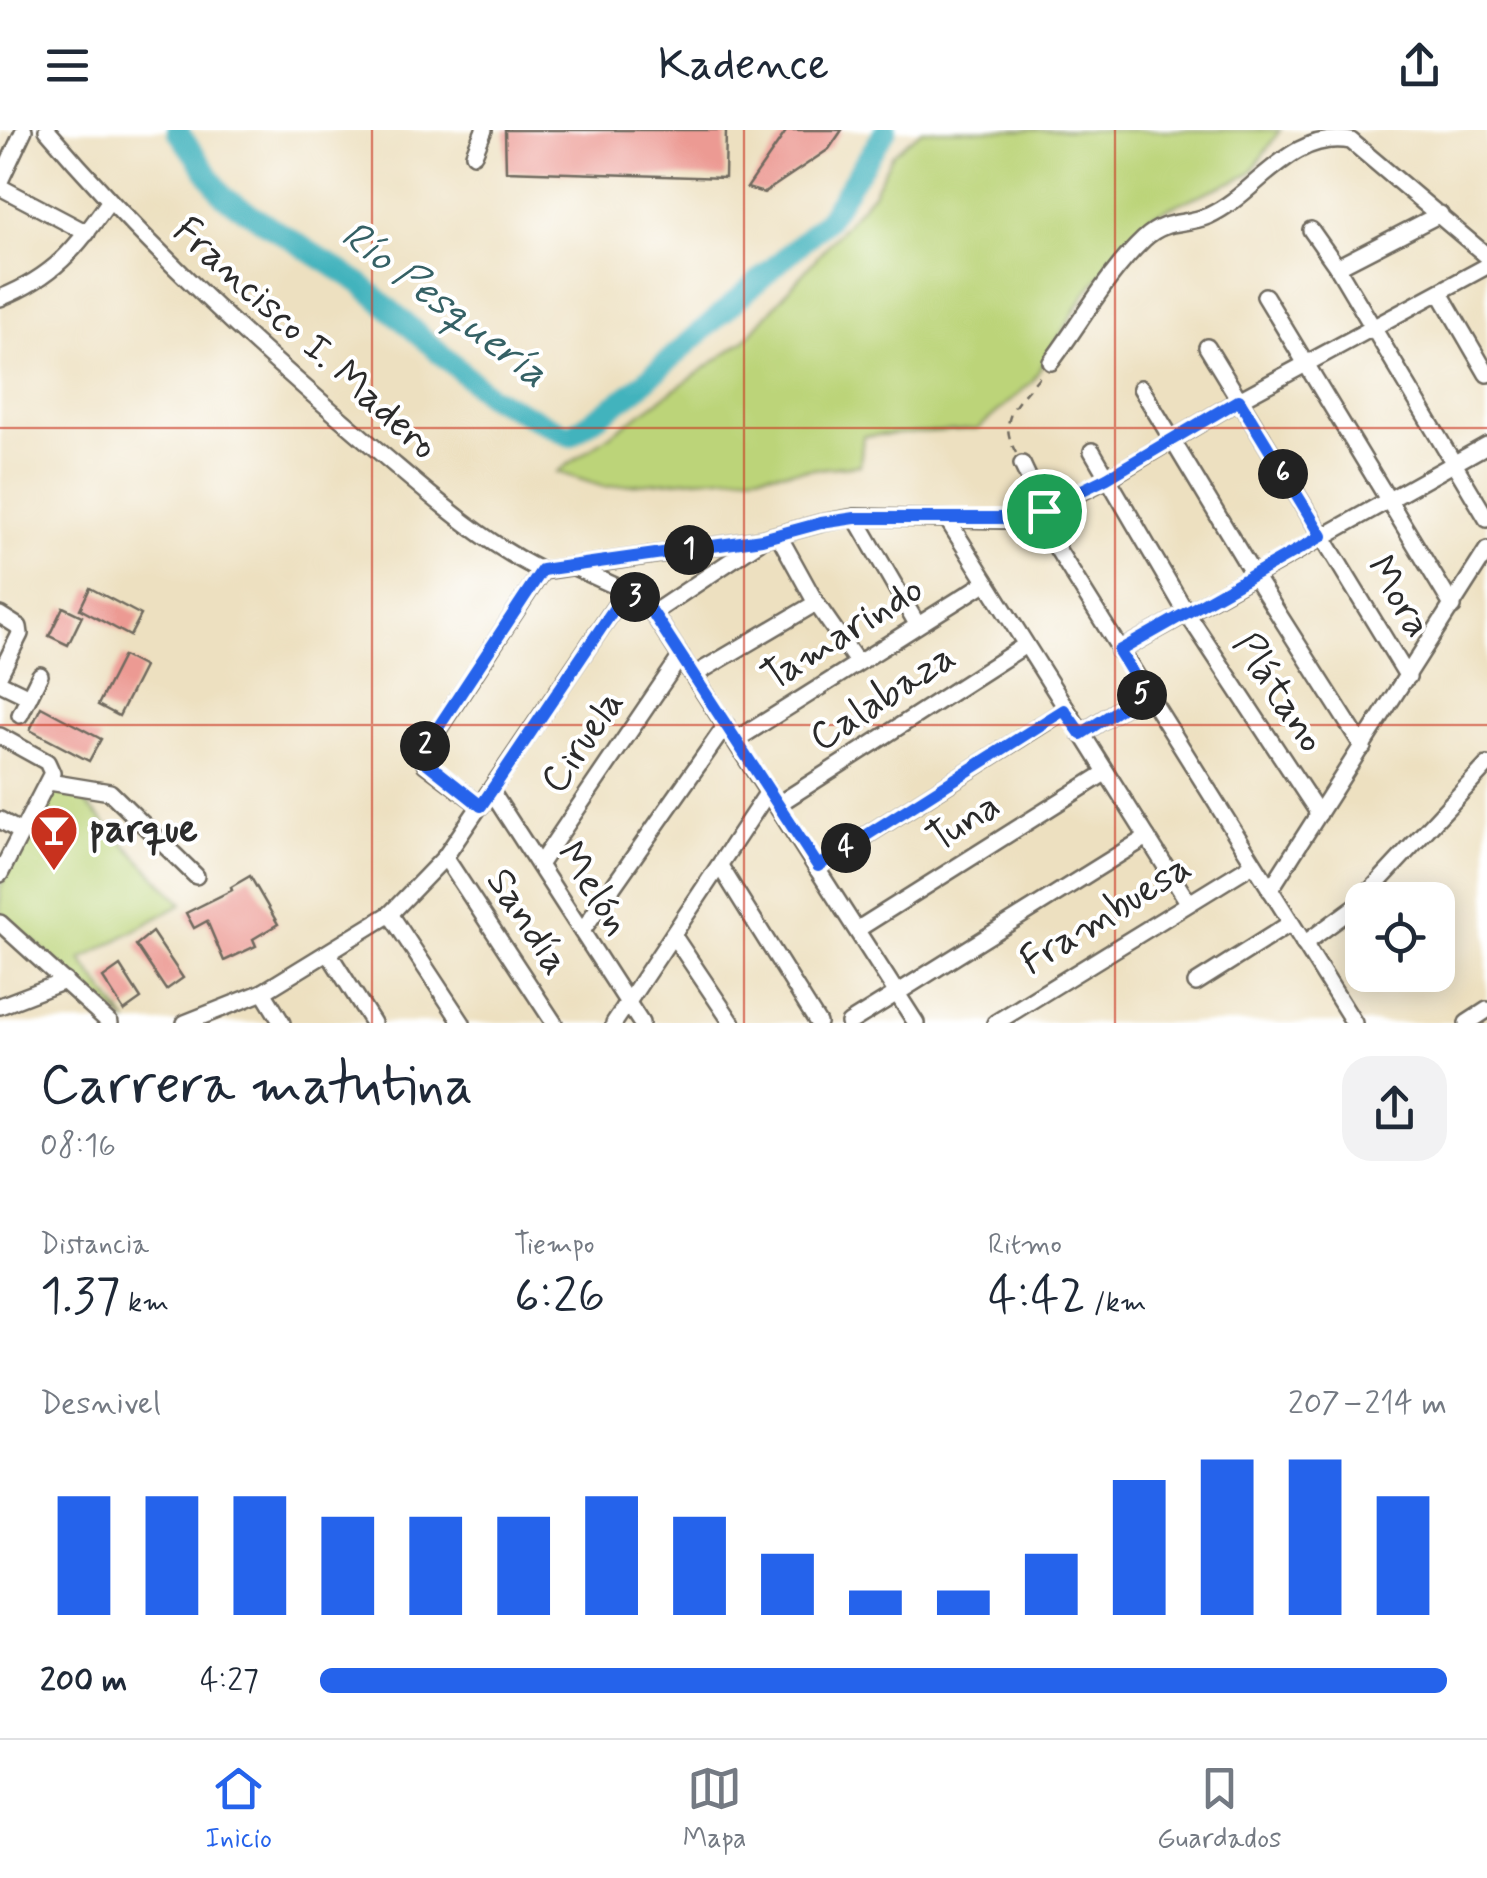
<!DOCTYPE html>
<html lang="es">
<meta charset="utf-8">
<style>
:root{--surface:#fff;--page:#f2f2f3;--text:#1f2937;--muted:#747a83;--line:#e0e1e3;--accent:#2563eb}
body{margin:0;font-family:Mynerve,sans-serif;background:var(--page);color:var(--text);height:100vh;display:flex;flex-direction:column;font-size:38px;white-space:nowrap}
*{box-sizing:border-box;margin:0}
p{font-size:32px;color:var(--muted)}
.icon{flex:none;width:55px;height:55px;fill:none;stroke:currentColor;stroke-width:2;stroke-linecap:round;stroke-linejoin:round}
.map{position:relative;height:893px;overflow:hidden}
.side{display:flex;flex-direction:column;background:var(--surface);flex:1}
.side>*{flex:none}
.tools{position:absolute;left:1345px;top:752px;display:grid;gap:20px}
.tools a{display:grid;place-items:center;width:110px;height:110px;border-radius:20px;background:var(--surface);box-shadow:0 5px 25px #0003;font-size:50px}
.pin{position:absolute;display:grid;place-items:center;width:85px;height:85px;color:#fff;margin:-42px;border:5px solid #fff;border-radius:50%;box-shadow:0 2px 10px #0007}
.km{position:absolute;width:50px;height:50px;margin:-25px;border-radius:50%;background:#222;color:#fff;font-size:28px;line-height:50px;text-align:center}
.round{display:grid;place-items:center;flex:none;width:105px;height:105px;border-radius:30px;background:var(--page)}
.headline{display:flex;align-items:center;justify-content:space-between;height:170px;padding:0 40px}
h1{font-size:55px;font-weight:600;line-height:75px}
.figures{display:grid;grid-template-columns:repeat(3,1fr);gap:15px;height:170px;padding:10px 40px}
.figures div{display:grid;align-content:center}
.figures b{font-size:50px;font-weight:600}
.figures small{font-size:28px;font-weight:400}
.figures p{font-size:28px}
.chart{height:280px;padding:20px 40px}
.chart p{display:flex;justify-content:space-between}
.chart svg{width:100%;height:180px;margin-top:10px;stroke:var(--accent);stroke-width:6}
ul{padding:0 40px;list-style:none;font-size:32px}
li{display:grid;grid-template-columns:160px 120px 1fr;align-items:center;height:75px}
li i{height:25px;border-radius:12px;background:var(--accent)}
header{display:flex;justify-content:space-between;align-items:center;height:130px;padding:0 40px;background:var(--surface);font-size:45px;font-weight:600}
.tabs{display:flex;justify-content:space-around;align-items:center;height:140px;border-top:2px solid var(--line);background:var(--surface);font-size:28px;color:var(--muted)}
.tabs a{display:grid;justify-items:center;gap:5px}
.tabs .on{color:var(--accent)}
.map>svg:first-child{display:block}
.green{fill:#bcd479;stroke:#748052;stroke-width:2.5}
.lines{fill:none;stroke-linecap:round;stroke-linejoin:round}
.river{stroke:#43b3bd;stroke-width:22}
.building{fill:#ec9a93}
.minor-casing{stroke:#6f6a5f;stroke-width:20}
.path{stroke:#6f6a5f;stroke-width:2.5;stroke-dasharray:8 8;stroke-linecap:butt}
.minor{stroke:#fff;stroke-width:15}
.route-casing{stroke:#fff;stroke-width:20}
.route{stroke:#2563eb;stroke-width:12}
.grid{fill:none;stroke:#c8321e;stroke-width:2.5;stroke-opacity:0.55}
.labels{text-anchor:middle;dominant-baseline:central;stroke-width:8;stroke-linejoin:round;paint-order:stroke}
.street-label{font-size:40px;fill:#2b2b2b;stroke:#fff}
.poi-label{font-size:40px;font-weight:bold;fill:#2b2b2b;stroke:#fff;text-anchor:start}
.water-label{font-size:42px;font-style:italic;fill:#356165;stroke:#fff}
</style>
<header><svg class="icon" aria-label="menu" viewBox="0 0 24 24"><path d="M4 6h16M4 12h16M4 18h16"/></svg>Kadence<svg class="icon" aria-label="share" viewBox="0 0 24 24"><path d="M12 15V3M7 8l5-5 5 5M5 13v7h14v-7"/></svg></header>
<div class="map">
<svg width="1487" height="893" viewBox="0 0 1487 893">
<rect width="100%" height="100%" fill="#fff"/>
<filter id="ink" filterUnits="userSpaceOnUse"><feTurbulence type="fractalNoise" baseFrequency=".01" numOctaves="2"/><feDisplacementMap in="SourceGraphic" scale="20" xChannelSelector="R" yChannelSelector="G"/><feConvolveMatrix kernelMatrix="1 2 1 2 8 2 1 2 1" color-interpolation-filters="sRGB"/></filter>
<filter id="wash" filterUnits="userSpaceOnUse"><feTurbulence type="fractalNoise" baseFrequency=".0048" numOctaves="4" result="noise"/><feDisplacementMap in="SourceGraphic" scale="40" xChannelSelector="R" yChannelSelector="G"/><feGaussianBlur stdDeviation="2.25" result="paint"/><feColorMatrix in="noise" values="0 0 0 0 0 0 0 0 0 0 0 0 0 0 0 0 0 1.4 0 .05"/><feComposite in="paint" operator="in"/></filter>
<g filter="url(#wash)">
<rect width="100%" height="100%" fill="#ede0c0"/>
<!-- green -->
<g class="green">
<path d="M922 0H1280L1250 44 1152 85 1085 164 1032 252 978 299 863 306 860 335 604 357 557 342 745 210 873 63 893 24Z"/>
<path d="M47 658 77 664 182 774 81 830 128 893 0 783V757Z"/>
</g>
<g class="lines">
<!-- river -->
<path class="river" d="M177 0 224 67 361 154 489 266 570 306 633 262 827 90 886 0"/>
</g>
<g id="blocks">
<!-- building -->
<g class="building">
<path d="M505 0H726L725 48 506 41Z"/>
<path d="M787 0H842L829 19 764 63 747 58Z"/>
<path d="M90 458 141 485 130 506 80 479Z"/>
<path d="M63 477 82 486 68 515 49 506Z"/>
<path d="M123 526 144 537 119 586 98 575Z"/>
<path d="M41 577 101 609 89 631 30 600Z"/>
<path d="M250 746 278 794 253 809 256 816 224 831 207 791 194 798 186 783 232 760 231 757Z"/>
<path d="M152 802 183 848 166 860 136 815Z"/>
<path d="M120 836 141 869 124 881 103 848Z"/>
</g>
</g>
</g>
<g filter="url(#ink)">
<use href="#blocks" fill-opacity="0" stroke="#6f6a5f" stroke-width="2.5"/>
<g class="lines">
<!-- minor casing -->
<g class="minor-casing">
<g id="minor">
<path d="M47 0C145 115 255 216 370 314 425 360 477 409 542 441"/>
<path d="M474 24 484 0"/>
<path d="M0 51 24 0"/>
<path d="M0 57 87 103"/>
<path d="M1311 100 1337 137 1487 389"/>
<path d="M1337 137 1440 84"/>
<path d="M1440 163 1487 244"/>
<path d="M1265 166 1453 477"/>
<path d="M0 168C55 146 75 119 109 72"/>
<path d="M1207 217 1408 547"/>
<path d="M1051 232C1082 191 1106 145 1144 109 1167 88 1183 96 1208 86 1256 65 1289 0 1351 11L1487 126"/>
<path d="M1141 258 1253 444 1363 617"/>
<path d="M1092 321 1186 482 1319 684"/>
<path d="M1022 334 1044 381"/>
<path d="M1036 385 1354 893"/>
<path d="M855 387 917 494"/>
<path d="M947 389 1188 772"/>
<path d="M779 406 816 473 857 532"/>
<path d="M574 437 626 461 653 483 916 893"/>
<path d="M542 441 762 409 821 393 855 387 1002 390 1036 385 1107 349 1239 270 1487 136"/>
<path d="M653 483 759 412"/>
<path d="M0 485 19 497 20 504 0 544"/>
<path d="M1119 521 1487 315"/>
<path d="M694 545 816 473"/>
<path d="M0 553 29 567 20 585"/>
<path d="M29 567 40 545"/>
<path d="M1081 604 1145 563"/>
<path d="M0 606 47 632 52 643 0 744"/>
<path d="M736 610 985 453"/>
<path d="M49 652 110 662 196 746"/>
<path d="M491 661 641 893"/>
<path d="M777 675 1024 516"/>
<path d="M481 676 425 634 422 624 542 441"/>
<path d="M0 690 21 702"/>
<path d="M445 727 554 893"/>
<path d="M539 735 681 526"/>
<path d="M720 736 818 893"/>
<path d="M818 736 1065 580"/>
<path d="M1270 760 1487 420"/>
<path d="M390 784 462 893"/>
<path d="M0 793 110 893"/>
<path d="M858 799 1105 643"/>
<path d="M582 801 726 595"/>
<path d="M673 805 732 893"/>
<path d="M1304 814 1356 776 1487 635"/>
<path d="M329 824 373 893"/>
<path d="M1196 853 1291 793"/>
<path d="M263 862 282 893"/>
<path d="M0 876 65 851"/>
<path d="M185 893 263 862 390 784 445 727 626 461"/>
<path d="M614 893 768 662"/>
<path d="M849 893 1147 707"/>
<path d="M995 893 1253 734"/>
<path d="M1467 893 1487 880"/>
</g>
</g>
<!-- path -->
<path class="path" d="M1016 323C995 285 1020 272 1044 241"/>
<!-- minor -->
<use href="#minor" class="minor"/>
</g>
</g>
<g class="lines" filter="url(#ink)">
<!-- route casing -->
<g class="route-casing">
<path id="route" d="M1239 270 1322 406 1119 521 1145 563 1081 604 1064 580 818 736 653 483 626 461 481 676 422 629 426 616 542 440 762 409 821 393 855 388H1025L1107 348Z"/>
</g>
<!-- route -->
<use href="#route" class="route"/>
</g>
<!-- grid -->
<path class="grid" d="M372 0V893M744 0V893M1115 0V893M0 298H1487M0 595H1487"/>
<!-- icons -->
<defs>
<g id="bar-pin" transform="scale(2.5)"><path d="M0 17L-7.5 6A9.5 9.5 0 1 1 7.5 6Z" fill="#c8321e" stroke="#fff"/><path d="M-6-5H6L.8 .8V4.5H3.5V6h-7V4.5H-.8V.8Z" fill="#fff"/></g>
</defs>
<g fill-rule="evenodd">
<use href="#bar-pin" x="54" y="700"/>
</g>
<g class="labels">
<!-- street labels -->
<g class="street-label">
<text transform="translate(305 209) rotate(42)">Francisco I. Madero</text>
<text transform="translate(1398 467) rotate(59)">Mora</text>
<text transform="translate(843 504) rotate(-32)">Tamarindo</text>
<text transform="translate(1278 563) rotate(57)">Plátano</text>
<text transform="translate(883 568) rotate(-33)">Calabaza</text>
<text transform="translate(583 612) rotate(-56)">Ciruela</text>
<text transform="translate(964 693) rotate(-32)">Tuna</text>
<text transform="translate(593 759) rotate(57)">Melón</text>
<text transform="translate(1106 785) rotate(-32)">Frambuesa</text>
<text transform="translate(527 792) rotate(57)">Sandía</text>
</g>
<!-- poi labels -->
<g class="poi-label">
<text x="89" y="700">parque</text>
</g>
<!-- water labels -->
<g class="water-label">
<text transform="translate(444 175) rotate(37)">Río Pesquería</text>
</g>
</g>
</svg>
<div class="tools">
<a><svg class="icon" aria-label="locate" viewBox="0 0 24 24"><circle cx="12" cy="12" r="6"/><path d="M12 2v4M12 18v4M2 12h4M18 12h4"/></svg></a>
</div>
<div class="pin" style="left:1044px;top:381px;background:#1e9e55"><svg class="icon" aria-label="arrive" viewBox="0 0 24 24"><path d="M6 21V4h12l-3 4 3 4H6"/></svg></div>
<b class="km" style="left:689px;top:420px">1</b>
<b class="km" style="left:425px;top:616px">2</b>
<b class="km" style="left:635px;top:467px">3</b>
<b class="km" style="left:846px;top:718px">4</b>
<b class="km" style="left:1142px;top:565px">5</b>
<b class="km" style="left:1283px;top:344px">6</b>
</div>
<section class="side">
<div class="headline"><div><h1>Carrera matutina</h1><p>08:16</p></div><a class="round"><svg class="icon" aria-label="share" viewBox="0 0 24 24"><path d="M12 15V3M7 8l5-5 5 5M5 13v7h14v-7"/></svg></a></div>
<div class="figures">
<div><p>Distancia</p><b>1.37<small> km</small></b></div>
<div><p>Tiempo</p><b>6:26</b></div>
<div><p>Ritmo</p><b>4:42<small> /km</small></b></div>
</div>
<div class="chart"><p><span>Desnivel</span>207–214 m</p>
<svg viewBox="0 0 160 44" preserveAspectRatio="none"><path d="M5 44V15M15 44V15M25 44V15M35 44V20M45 44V20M55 44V20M65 44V15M75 44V20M85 44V29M95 44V38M105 44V38M115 44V29M125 44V11M135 44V6M145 44V6M155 44V15"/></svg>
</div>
<ul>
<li><b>200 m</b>4:27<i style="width:100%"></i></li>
</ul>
</section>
<nav class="tabs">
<a class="on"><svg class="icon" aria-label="home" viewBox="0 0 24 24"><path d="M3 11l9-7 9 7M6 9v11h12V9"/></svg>Inicio</a>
<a><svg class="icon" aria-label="map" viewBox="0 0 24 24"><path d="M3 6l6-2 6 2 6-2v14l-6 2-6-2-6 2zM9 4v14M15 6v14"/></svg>Mapa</a>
<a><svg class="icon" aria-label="saved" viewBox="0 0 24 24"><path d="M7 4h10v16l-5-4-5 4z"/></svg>Guardados</a>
</nav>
